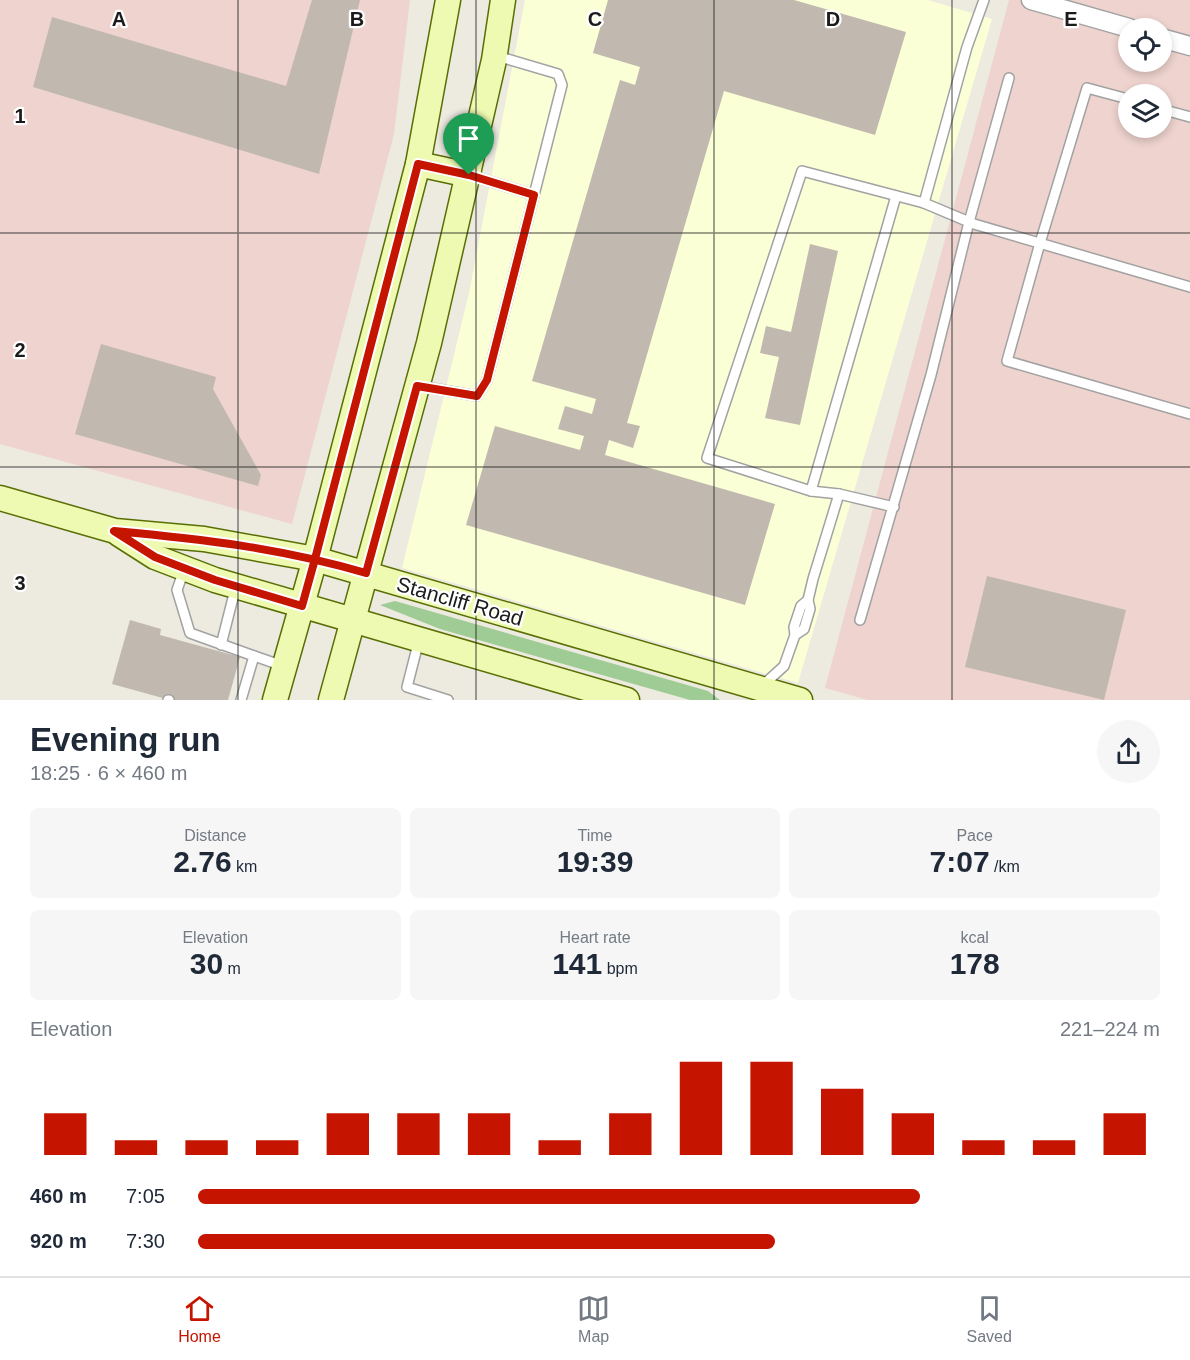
<!DOCTYPE html>
<meta charset="utf-8">
<style>
:root{--surface:#fff;--page:#f6f6f7;--text:#1f2937;--muted:#747a83;--line:#e0e1e3;--accent:#c51500}
body{margin:0;font-family:Helvetica,sans-serif;background:var(--page);color:var(--text);height:100vh;display:flex;flex-direction:column;font-size:22px;white-space:nowrap}
*{box-sizing:border-box;margin:0}
p{font-size:20px;color:var(--muted)}
.icon{flex:none;width:33px;height:33px;fill:none;stroke:currentColor;stroke-width:2;stroke-linecap:round;stroke-linejoin:round}
.map{position:relative;height:700px;overflow:hidden}
.panel{display:flex;flex-direction:column;background:var(--surface);flex:1}
.panel>*{flex:none}
.buttons{position:absolute;left:1118px;top:18px;display:grid;gap:12px}
.buttons a{display:grid;place-items:center;width:54px;height:54px;border-radius:50%;background:var(--surface);box-shadow:0 3px 9px #0003;font-size:30px}
.pin{position:absolute;display:grid;place-items:center;width:51px;height:51px;color:#fff;margin:-62px -26px;border-radius:50% 50% 50% 0;rotate:-45deg;box-shadow:0 0 6px #0007}
.pin .icon{rotate:45deg}
.round{display:grid;place-items:center;flex:none;width:63px;height:63px;border-radius:32px;background:var(--page)}
.head{display:flex;align-items:center;justify-content:space-between;height:102px;padding:0 30px}
h1{font-size:33px;font-weight:700;line-height:45px}
.stats{display:grid;grid-template-columns:repeat(3,1fr);gap:9px;height:102px;padding:6px 30px}
.stats div{display:grid;align-content:center;border-radius:9px;background:var(--page);text-align:center}
.stats b{font-size:30px;font-weight:700}
.stats small{font-size:16px;font-weight:400}
.stats p{font-size:16px}
.chart{height:168px;padding:12px 30px}
.chart p{display:flex;justify-content:space-between}
.chart svg{width:100%;height:108px;margin-top:6px;stroke:var(--accent);stroke-width:6}
ul{padding:0 30px;list-style:none;font-size:20px}
li{display:grid;grid-template-columns:96px 72px 1fr;align-items:center;height:45px}
li i{height:15px;border-radius:8px;background:var(--accent)}
.dock{display:flex;justify-content:space-around;align-items:center;height:84px;border-top:2px solid var(--line);background:var(--surface);font-size:16px;color:var(--muted)}
.dock a{display:grid;justify-items:center;gap:3px}
.dock .current{color:var(--accent)}
.map>svg:first-child{display:block}
.commercial{fill:#eed3ce;fill-rule:evenodd}
.education{fill:#fbffd6}
.forest{fill:#9fcc94}
.building{fill:#c1b9b0}
.lines{fill:none;stroke-linecap:round;stroke-linejoin:round}
.lane-casing{stroke:#a2a2a2;stroke-width:12}
.street-casing{stroke:#a2a2a2;stroke-width:21}
.secondary-casing{stroke:#586f04;stroke-width:27}
.lane{stroke:#fff;stroke-width:9}
.street{stroke:#fff;stroke-width:18}
.secondary{stroke:#eef9b1;stroke-width:24}
.route-casing{stroke:#fff;stroke-width:12}
.route{stroke:#c51500;stroke-width:8}
.grid{fill:none;stroke:#1b1b1b;stroke-width:1.5;stroke-opacity:0.55}
.labels{text-anchor:middle;dominant-baseline:central;stroke-width:4.5;stroke-linejoin:round;paint-order:stroke}
.street-label{font-size:21px;fill:#1b1b1b;stroke:#fff}
.grid-label{font-size:20px;text-anchor:middle;font-weight:bold;fill:#1b1b1b;stroke:#fff;stroke-width:4.5;stroke-linejoin:round;paint-order:stroke}
</style>
<div class="map">
<svg width="1190" height="700" viewBox="0 0 1190 700">
<rect width="100%" height="100%" fill="#edeae0"/>
<!-- commercial -->
<g class="commercial">
<path d="M0 0H410L394 134 292 524 0 444Z"/>
<path d="M1009 0H1190V700H868L825 688ZM1128 28H1161V62H1128ZM1128 94H1161V128H1128Z"/>
</g>
<!-- education -->
<path class="education" d="M525 0H928L992 19 798 683 402 568 469 293Z"/>
<!-- forest -->
<path class="forest" d="M395 601 708 691 720 700H690L440 629 380 605Z"/>
<!-- building -->
<g class="building">
<path d="M312 0H360L319 174 33 87 52 17 286 86Z"/>
<path d="M608 0H794L906 32 875 135 724 91 627 423 640 426 633 448 609 440 605 455 775 504 745 605 466 525 495 426 580 450 584 436 558 429 565 406 592 414 596 399 532 381 620 80 635 85 640 67 593 53Z"/>
<path d="M810 244 838 251 800 425 765 418 779 357 760 353 766 326 791 332Z"/>
<path d="M101 344 216 377 213 389 261 475 258 486 75 434Z"/>
<path d="M987 576 1126 610 1104 700 965 667Z"/>
<path d="M130 620 161 629 160 635 240 657 228 700H170L112 684Z"/>
</g>
<g class="lines">
<!-- lane casing -->
<g class="lane-casing">
<g id="lane">
<path d="M1128 99 1087 88 1040 243 1007 361 1190 414"/>
<path d="M1161 109 1190 117"/>
<path d="M469 175 534 195"/>
<path d="M924 203 974 224 1190 287"/>
<path d="M419 386 477 396 487 380 562 85 558 74 497 56"/>
<path d="M811 491 896 196"/>
<path d="M894 507 839 494 811 491 707 458 802 171 924 203 967 47 984 0"/>
<path d="M184 570 177 590 190 633 254 656 241 700"/>
<path d="M860 620 931 375 969 222 1009 78"/>
<path d="M795 635 804 629 810 609 808 600 813 579 839 494"/>
<path d="M419 640 407 687 448 700"/>
<path d="M221 645 236 586"/>
<path d="M254 656 283 666"/>
<path d="M762 686 784 666 795 635 794 627 801 606 808 600"/>
<path d="M168 700H169"/>
</g>
</g>
<!-- street casing -->
<g class="street-casing">
<g id="street">
<path d="M1031 0 1129 28"/>
<path d="M1161 38 1190 46"/>
</g>
</g>
<!-- secondary casing -->
<g class="secondary-casing">
<g id="secondary">
<path d="M418 164 469 175"/>
<path d="M0 498 115 531 204 539 315 559 800 700"/>
<path d="M119 534 155 557 215 580 627 700"/>
<path d="M275 700 315 559 418 164 448 0"/>
<path d="M331 700 429 343 494 60 503 0"/>
</g>
</g>
<!-- lane -->
<use href="#lane" class="lane"/>
<!-- street -->
<use href="#street" class="street"/>
<!-- secondary -->
<use href="#secondary" class="secondary"/>
</g>
<g class="lines">
<!-- route casing -->
<g class="route-casing">
<path id="route" d="M469 175 418 164 315 559 302 606 215 580 155 557 114 531C202 539 281 548 366 573L417 386 477 396 487 380 534 195 469 175"/>
</g>
<!-- route -->
<use href="#route" class="route"/>
</g>
<!-- grid -->
<path class="grid" d="M238 0V700M476 0V700M714 0V700M952 0V700M0 233H1190M0 467H1190"/>
<g class="labels">
<!-- street labels -->
<g class="street-label">
<text transform="translate(460 601) rotate(16)">Stancliff Road</text>
</g>
</g>
<g class="grid-label">
<text x="119" y="26">A</text>
<text x="357" y="26">B</text>
<text x="595" y="26">C</text>
<text x="833" y="26">D</text>
<text x="1071" y="26">E</text>
<text x="20" y="123">1</text>
<text x="20" y="357">2</text>
<text x="20" y="590">3</text>
</g>
</svg>
<div class="buttons">
<a><svg class="icon" aria-label="locate" viewBox="0 0 24 24"><circle cx="12" cy="12" r="6"/><path d="M12 2v4M12 18v4M2 12h4M18 12h4"/></svg></a>
<a><svg class="icon" aria-label="layers" viewBox="0 0 24 24"><path d="M12 4l9 5-9 5-9-5zM3 14l9 5 9-5"/></svg></a>
</div>
<div class="pin" style="left:469px;top:175px;background:#1e9e55"><svg class="icon" aria-label="arrive" viewBox="0 0 24 24"><path d="M6 21V4h12l-3 4 3 4H6"/></svg></div>
</div>
<section class="panel">
<div class="head"><div><h1>Evening run</h1><p>18:25 · 6 × 460 m</p></div><a class="round"><svg class="icon" aria-label="share" viewBox="0 0 24 24"><path d="M12 15V3M7 8l5-5 5 5M5 13v7h14v-7"/></svg></a></div>
<div class="stats">
<div><p>Distance</p><b>2.76<small> km</small></b></div>
<div><p>Time</p><b>19:39</b></div>
<div><p>Pace</p><b>7:07<small> /km</small></b></div>
</div>
<div class="stats">
<div><p>Elevation</p><b>30<small> m</small></b></div>
<div><p>Heart rate</p><b>141<small> bpm</small></b></div>
<div><p>kcal</p><b>178</b></div>
</div>
<div class="chart"><p><span>Elevation</span>221–224 m</p>
<svg viewBox="0 0 160 44" preserveAspectRatio="none"><path d="M5 44V27M15 44V38M25 44V38M35 44V38M45 44V27M55 44V27M65 44V27M75 44V38M85 44V27M95 44V6M105 44V6M115 44V17M125 44V27M135 44V38M145 44V38M155 44V27"/></svg>
</div>
<ul>
<li><b>460 m</b>7:05<i style="width:75%"></i></li>
<li><b>920 m</b>7:30<i style="width:60%"></i></li>
</ul>
</section>
<nav class="dock">
<a class="current"><svg class="icon" aria-label="home" viewBox="0 0 24 24"><path d="M3 11l9-7 9 7M6 9v11h12V9"/></svg>Home</a>
<a><svg class="icon" aria-label="map" viewBox="0 0 24 24"><path d="M3 6l6-2 6 2 6-2v14l-6 2-6-2-6 2zM9 4v14M15 6v14"/></svg>Map</a>
<a><svg class="icon" aria-label="saved" viewBox="0 0 24 24"><path d="M7 4h10v16l-5-4-5 4z"/></svg>Saved</a>
</nav>
